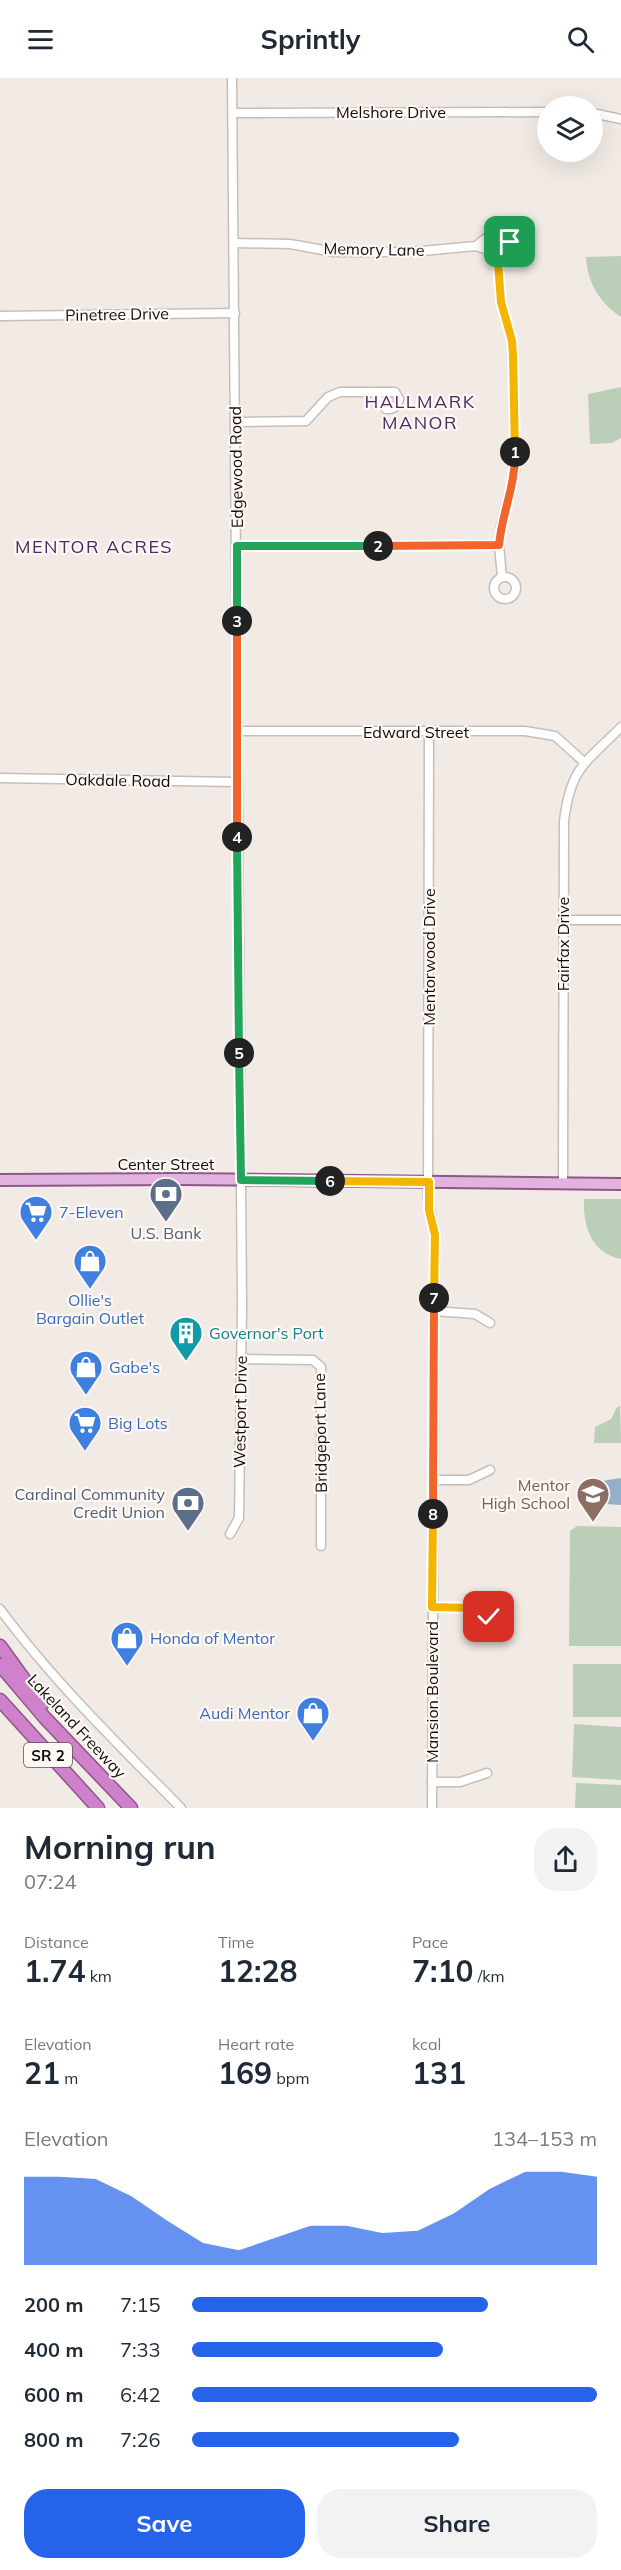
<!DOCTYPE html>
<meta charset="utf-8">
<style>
:root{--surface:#fff;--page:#f2f2f3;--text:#1f2937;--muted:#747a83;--accent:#2563eb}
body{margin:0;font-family:Mulish,sans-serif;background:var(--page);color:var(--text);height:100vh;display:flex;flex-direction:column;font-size:22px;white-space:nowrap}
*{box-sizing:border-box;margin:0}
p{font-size:20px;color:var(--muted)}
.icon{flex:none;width:33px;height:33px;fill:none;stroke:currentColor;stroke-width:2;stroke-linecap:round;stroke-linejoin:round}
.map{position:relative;height:1730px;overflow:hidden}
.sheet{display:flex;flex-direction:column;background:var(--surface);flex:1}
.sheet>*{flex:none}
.fabs{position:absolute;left:537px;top:18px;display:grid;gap:12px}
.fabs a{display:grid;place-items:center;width:66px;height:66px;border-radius:50%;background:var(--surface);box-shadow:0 6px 24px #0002;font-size:30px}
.pin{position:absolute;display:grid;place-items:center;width:51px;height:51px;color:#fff;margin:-26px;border-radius:12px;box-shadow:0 3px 9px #0006}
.km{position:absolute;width:30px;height:30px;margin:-15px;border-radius:50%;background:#222;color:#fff;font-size:16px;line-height:30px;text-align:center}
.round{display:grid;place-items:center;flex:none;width:63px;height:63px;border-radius:24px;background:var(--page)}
.head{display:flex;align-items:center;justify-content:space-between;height:102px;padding:0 24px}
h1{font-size:33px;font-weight:700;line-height:45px}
.stats{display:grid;grid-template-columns:repeat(3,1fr);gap:9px;height:102px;padding:6px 24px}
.stats div{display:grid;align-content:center}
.stats b{font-size:30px;font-weight:700}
.stats small{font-size:16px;font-weight:400}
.stats p{font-size:16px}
.chart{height:168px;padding:12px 24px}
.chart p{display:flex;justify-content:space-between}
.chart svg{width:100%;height:108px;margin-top:6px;fill:var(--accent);opacity:.7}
.button{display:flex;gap:12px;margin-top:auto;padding:12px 24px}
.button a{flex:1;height:69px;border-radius:24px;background:var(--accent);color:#fff;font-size:24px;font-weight:700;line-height:69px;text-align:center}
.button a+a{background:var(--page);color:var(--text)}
ul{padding:0 24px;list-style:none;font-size:20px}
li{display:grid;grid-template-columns:96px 72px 1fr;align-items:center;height:45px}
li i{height:15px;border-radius:8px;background:var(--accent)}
header{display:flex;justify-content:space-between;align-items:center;height:78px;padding:0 24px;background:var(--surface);font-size:27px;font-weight:700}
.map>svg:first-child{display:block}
.green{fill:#bbceb7}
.water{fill:#94b0c6}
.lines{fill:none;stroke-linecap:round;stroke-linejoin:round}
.minor-casing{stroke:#c6bfb9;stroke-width:11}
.major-casing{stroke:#8c5888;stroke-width:14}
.highway-casing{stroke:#8c5888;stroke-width:15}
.minor{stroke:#fff;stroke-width:8}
.major{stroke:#e3b3e0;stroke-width:10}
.highway{stroke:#d081cb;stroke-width:12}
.split-1-casing{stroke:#fff;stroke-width:12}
.split-2-casing{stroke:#fff;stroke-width:12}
.split-3-casing{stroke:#fff;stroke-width:12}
.split-4-casing{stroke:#fff;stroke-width:12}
.split-5-casing{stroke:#fff;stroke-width:12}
.split-6-casing{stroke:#fff;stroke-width:12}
.split-7-casing{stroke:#fff;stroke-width:12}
.split-8-casing{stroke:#fff;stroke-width:12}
.split-9-casing{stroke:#fff;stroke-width:12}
.split-1{stroke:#f5b400;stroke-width:8}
.split-2{stroke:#f0652b;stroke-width:8}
.split-3{stroke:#22a559;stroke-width:8}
.split-4{stroke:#f0652b;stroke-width:8}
.split-5{stroke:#22a559;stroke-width:8}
.split-6{stroke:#22a559;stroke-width:8}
.split-7{stroke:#f5b400;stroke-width:8}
.split-8{stroke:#f0652b;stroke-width:8}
.split-9{stroke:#f5b400;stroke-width:8}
.labels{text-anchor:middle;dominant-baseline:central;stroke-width:4.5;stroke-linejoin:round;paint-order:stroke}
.shield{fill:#fff8f4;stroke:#575451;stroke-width:1.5}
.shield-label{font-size:15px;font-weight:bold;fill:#0f0d0b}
.street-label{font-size:16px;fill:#0f0d0b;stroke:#fff8f4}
.shop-label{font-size:16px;fill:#366cbe;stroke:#fff8f4;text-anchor:start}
.service-label{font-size:16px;fill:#4e5e75;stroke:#fff8f4}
.culture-label{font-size:16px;fill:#0d838f;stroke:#fff8f4;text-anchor:start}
.education-label{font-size:16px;fill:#785e54;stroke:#fff8f4;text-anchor:end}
.neighbourhood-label{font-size:18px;letter-spacing:1.5px;fill:#4a2861;stroke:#fff8f4}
</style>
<header><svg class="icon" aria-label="menu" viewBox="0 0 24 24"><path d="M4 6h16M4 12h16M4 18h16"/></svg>Sprintly<svg class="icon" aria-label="search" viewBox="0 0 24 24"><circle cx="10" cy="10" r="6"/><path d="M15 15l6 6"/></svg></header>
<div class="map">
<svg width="621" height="1730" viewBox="0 0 621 1730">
<rect width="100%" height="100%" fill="#f2ebe5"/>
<!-- green -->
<g class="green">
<path d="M621 178V239C599 224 588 206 586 179Z"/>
<path d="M621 309V360L612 365 590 366 588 316Z"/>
<path d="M584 1121H621V1181C591 1175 583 1148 584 1121Z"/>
<path d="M620 1328 621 1365H594L595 1349 611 1341 617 1329Z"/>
<path d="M577 1448 621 1449V1568H569L570 1453Z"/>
<rect x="573" y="1586" width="48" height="53"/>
<path d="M574 1646 621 1649V1702L572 1699Z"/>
<path d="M576 1705 621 1707V1730H575Z"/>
</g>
<!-- water -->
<path class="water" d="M621 1400V1427L604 1426 595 1420V1410L601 1403Z"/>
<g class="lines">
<!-- minor casing -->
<g class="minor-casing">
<g id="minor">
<path d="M234 35 548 34"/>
<path d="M592 35 621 41"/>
<path d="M235 165 290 166 334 174H411L476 168 490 173 498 185 501 224 512 263 513 278 515 393 501 448 499 467 502 499"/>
<path d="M476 168C486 160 495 150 507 159 513 171 506 177 498 185"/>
<path d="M0 238 235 235"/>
<path d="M235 344 306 343 328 319 340 314H395L399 321C397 329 394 331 386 331L373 314"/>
<path d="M237 468 499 467"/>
<circle cx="505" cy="510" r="11"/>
<path d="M237 653H525L555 658 584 684"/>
<path d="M429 654 428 1121 435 1157 432 1730"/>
<path d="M0 700 236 704"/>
<path d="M563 842H621"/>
<path d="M563 1104 564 743C571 688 586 685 621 649"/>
<path d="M434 1233 475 1236 490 1245"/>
<path d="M241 1281 313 1282 321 1289V1468"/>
<path d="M433 1402H469L490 1392"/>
<path d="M230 1456 239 1440 242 1228 232 0"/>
<path d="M432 1529 474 1530 489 1539"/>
<path d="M0 1531C53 1603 119 1667 181 1730"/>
<path d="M432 1704H460L487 1695"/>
</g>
</g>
<!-- major casing -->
<g class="major-casing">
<path id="major" d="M0 1102 179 1101 621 1106"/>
</g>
<!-- highway casing -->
<g class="highway-casing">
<g id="highway">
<path d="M0 1568 42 1626"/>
<path d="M0 1587 45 1640 131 1730"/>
<path d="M0 1622 98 1730"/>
</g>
</g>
<!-- minor -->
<use href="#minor" class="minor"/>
<!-- major -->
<use href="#major" class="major"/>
<!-- highway -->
<use href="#highway" class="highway"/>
</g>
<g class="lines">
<!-- split-1 casing -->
<g class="split-1-casing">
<path id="split-1" d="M510 164 508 176 498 185 501 224 512 263 513 278 515 374"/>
</g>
<!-- split-2 casing -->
<g class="split-2-casing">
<path id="split-2" d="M378 468 499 467C502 435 516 406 515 374"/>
</g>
<!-- split-3 casing -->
<g class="split-3-casing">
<path id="split-3" d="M237 543V468H378"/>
</g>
<!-- split-4 casing -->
<g class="split-4-casing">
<path id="split-4" d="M237 759V543"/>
</g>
<!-- split-5 casing -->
<g class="split-5-casing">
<path id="split-5" d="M237 759 239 975"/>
</g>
<!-- split-6 casing -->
<g class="split-6-casing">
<path id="split-6" d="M239 975 241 1102 330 1103"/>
</g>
<!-- split-7 casing -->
<g class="split-7-casing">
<path id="split-7" d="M330 1103 429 1104V1132L435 1157 434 1220"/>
</g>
<!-- split-8 casing -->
<g class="split-8-casing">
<path id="split-8" d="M433 1436 434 1220"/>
</g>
<!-- split-9 casing -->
<g class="split-9-casing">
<path id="split-9" d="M433 1436 432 1529 474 1530 489 1539"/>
</g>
<!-- split-1 -->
<use href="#split-1" class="split-1"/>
<!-- split-2 -->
<use href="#split-2" class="split-2"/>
<!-- split-3 -->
<use href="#split-3" class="split-3"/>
<!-- split-4 -->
<use href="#split-4" class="split-4"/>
<!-- split-5 -->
<use href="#split-5" class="split-5"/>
<!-- split-6 -->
<use href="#split-6" class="split-6"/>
<!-- split-7 -->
<use href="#split-7" class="split-7"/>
<!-- split-8 -->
<use href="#split-8" class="split-8"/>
<!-- split-9 -->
<use href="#split-9" class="split-9"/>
</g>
<!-- icons -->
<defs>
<g id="bank-pin" transform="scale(1.725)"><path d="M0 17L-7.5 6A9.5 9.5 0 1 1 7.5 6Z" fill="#5c6f8a" stroke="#fff8f4"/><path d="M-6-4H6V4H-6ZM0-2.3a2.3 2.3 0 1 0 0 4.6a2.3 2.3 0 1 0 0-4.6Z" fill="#fff"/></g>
<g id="supermarket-pin" transform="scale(1.725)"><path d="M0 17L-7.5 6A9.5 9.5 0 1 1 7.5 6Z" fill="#3f7fe0" stroke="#fff8f4"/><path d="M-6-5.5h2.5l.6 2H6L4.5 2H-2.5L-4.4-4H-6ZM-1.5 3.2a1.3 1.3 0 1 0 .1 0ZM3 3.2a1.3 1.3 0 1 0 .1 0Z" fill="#fff"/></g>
<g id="shop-pin" transform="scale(1.725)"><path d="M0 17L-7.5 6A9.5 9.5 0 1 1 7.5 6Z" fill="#3f7fe0" stroke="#fff8f4"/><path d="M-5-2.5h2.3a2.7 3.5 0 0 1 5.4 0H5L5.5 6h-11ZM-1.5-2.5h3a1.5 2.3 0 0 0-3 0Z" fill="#fff"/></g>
<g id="building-pin" transform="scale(1.725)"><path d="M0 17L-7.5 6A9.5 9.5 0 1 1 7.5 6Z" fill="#0f9aa8" stroke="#fff8f4"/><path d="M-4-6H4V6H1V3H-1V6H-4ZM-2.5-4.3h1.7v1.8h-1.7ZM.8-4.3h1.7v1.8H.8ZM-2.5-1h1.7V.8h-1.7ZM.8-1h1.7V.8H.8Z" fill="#fff"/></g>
<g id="school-pin" transform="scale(1.725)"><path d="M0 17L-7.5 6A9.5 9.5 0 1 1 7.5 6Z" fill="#8d6e63" stroke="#fff8f4"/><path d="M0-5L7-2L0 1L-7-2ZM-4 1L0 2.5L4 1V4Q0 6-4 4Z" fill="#fff"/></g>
</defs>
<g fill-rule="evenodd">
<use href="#bank-pin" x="166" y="1116"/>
<use href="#supermarket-pin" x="36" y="1134"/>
<use href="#shop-pin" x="90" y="1183"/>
<use href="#building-pin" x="186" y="1255"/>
<use href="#shop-pin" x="86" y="1289"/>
<use href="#supermarket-pin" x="85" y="1345"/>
<use href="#school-pin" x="593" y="1416"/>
<use href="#bank-pin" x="188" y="1425"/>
<use href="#shop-pin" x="127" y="1560"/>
<use href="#shop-pin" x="313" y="1635"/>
</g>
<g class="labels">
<!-- shield labels -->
<rect class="shield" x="24" y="1665" width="48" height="24" rx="4.5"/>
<g class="shield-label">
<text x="48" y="1677">SR 2</text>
</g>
<!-- street labels -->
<g class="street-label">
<text x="391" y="34">Melshore Drive</text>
<text transform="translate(374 171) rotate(1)">Memory Lane</text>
<text transform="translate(117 236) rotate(-1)">Pinetree Drive</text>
<text transform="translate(236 389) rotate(-91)">Edgewood Road</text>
<text x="416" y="654">Edward Street</text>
<text transform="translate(118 702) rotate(1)">Oakdale Road</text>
<text transform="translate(563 866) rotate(-90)">Fairfax Drive</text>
<text transform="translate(429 879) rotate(-90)">Mentorwood Drive</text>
<text x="166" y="1086">Center Street</text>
<text transform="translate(240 1334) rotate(-89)">Westport Drive</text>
<text transform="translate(320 1355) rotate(-91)">Bridgeport Lane</text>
<text transform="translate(432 1614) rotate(-90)">Mansion Boulevard</text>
<text transform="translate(77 1648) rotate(47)">Lakeland Freeway</text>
</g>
<!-- shop labels -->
<g class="shop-label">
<text x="59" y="1134">7-Eleven</text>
<text x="90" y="1222" text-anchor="middle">Ollie's<tspan x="90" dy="18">Bargain Outlet</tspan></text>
<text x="109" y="1289">Gabe's</text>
<text x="108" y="1345">Big Lots</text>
<text x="150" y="1560">Honda of Mentor</text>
<text x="290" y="1635" text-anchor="end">Audi Mentor</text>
</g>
<!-- service labels -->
<g class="service-label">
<text x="166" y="1155">U.S. Bank</text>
<text x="165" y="1416" text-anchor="end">Cardinal Community<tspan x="165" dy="18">Credit Union</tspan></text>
</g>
<!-- culture labels -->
<g class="culture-label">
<text x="209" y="1255">Governor's Port</text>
</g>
<!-- education labels -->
<g class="education-label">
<text x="570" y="1407">Mentor<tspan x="570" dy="18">High School</tspan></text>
</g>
<!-- neighbourhood labels -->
<g class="neighbourhood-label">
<text x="420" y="323">HALLMARK<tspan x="420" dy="21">MANOR</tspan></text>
<text x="94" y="468">MENTOR ACRES</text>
</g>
</g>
</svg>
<div class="fabs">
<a><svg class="icon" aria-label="layers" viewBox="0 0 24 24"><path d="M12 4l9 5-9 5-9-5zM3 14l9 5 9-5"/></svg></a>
</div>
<div class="pin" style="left:510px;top:164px;background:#1e9e55"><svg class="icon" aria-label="arrive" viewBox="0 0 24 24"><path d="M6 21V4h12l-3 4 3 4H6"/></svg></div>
<div class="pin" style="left:489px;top:1539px;background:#d93025"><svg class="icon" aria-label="check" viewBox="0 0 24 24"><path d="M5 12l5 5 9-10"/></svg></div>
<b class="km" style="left:515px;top:374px">1</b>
<b class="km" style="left:378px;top:468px">2</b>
<b class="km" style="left:237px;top:543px">3</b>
<b class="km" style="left:237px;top:759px">4</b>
<b class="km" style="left:239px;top:975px">5</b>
<b class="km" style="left:330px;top:1103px">6</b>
<b class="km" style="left:434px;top:1220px">7</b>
<b class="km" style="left:433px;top:1436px">8</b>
</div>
<section class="sheet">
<div class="head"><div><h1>Morning run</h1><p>07:24</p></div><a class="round"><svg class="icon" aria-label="share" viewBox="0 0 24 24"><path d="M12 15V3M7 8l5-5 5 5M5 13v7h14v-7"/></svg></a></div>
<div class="stats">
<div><p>Distance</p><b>1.74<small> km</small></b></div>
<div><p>Time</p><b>12:28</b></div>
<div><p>Pace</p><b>7:10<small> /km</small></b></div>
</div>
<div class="stats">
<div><p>Elevation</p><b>21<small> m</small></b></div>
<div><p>Heart rate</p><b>169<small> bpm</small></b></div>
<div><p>kcal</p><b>131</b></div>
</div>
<div class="chart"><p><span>Elevation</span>134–153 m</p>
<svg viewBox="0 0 160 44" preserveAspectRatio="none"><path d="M0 44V8L10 8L20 9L30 16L40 26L50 35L60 38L70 33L80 28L90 28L100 31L110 30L120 23L130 13L140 6L150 6L160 8V44z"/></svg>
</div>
<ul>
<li><b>200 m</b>7:15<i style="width:73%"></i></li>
<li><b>400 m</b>7:33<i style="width:62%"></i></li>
<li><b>600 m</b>6:42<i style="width:100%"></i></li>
<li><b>800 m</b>7:26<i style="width:66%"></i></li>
</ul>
<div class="button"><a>Save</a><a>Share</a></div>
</section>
